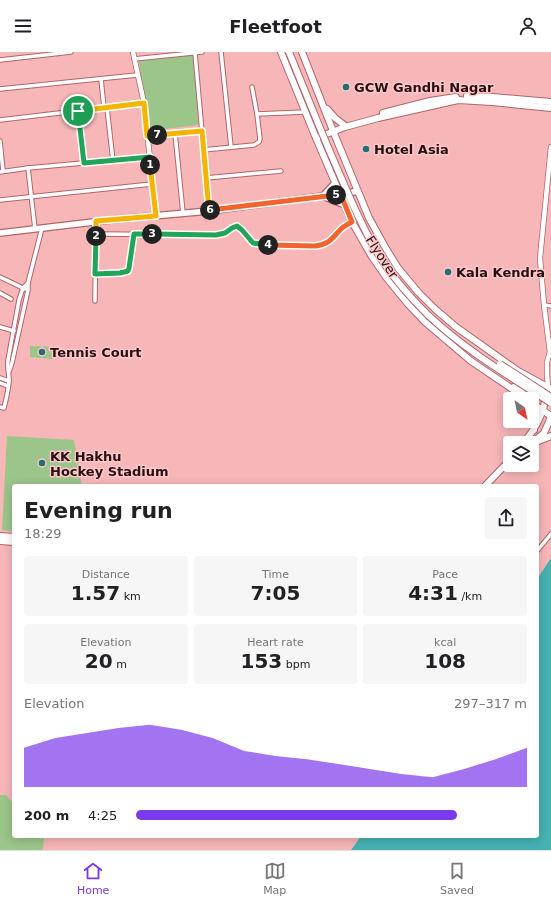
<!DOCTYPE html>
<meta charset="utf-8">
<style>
:root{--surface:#fff;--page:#f6f6f6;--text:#202124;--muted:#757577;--line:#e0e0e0;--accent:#7c3aed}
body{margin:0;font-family:"DejaVu Sans",sans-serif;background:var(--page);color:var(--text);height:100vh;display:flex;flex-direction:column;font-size:15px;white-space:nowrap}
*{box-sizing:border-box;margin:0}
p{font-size:13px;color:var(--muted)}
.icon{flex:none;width:22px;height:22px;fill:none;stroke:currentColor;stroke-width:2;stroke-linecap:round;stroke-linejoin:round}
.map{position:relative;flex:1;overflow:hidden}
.drawer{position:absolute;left:12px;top:432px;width:527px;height:354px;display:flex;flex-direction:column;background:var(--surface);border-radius:4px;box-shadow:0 2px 10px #0003}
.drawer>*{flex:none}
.needle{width:26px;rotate:147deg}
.fabs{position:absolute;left:503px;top:340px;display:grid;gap:8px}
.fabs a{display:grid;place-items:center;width:36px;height:36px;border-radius:4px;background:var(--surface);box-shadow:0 2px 10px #0003;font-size:20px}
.pin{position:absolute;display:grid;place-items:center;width:34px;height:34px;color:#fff;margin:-17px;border:2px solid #fff;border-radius:50%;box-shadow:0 1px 4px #0007}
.km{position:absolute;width:20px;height:20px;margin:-10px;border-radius:50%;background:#222;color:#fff;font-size:11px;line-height:20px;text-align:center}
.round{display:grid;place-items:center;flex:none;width:42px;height:42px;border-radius:4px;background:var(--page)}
.head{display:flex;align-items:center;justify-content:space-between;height:68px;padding:0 12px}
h1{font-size:22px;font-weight:700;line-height:30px}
.stats{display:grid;grid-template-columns:repeat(3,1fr);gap:6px;height:68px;padding:4px 12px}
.stats div{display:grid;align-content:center;border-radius:4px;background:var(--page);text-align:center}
.stats b{font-size:20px;font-weight:700}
.stats small{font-size:11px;font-weight:400}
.stats p{font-size:11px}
.chart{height:112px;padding:8px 12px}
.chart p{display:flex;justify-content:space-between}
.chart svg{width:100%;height:72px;margin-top:4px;fill:var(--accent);opacity:.7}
ul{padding:0 12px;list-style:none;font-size:13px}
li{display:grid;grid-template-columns:64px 48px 1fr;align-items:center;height:30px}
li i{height:10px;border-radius:5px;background:var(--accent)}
header{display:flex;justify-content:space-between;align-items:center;height:52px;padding:0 12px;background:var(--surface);font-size:18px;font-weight:700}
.menu{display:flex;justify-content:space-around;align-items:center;height:56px;border-top:1px solid var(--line);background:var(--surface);font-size:11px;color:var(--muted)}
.menu a{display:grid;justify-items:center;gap:2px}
.menu .active{color:var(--accent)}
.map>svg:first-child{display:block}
.green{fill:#9cc58a}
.water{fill:#46b1b2}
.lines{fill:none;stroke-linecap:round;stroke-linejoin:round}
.minor-casing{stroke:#b0666b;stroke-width:5.5}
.tertiary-casing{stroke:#b0666b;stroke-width:6}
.secondary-casing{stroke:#b0666b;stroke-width:8}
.primary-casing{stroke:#b0666b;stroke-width:8}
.trunk-casing{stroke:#b0666b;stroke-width:8}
.minor{stroke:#fff;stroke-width:3.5}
.tertiary{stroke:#fff;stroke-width:4.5}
.secondary{stroke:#fff;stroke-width:5.5}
.primary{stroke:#fff;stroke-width:6}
.trunk{stroke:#fff;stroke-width:6}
.primary-bridge-casing{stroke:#b0666b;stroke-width:8;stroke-linecap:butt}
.primary-bridge{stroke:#fff;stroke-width:6}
.split-1-casing{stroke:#fff;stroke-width:8}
.split-2-casing{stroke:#fff;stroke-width:8}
.split-3-casing{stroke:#fff;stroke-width:8}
.split-4-casing{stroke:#fff;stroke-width:8}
.split-5-casing{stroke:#fff;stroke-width:8}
.split-6-casing{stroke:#fff;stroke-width:8}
.split-7-casing{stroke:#fff;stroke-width:8}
.split-8-casing{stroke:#fff;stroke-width:8}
.split-1{stroke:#22a559;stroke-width:5}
.split-2{stroke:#f5b400;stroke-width:5}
.split-3{stroke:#22a559;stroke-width:5}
.split-4{stroke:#22a559;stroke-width:5}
.split-5{stroke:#f0652b;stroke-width:5}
.split-6{stroke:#f0652b;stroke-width:5}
.split-7{stroke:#f5b400;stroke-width:5}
.split-8{stroke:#f5b400;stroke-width:5}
.poi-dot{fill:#236e6f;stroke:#fac8c9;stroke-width:1.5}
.labels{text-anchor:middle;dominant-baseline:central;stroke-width:3;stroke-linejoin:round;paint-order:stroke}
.poi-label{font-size:13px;font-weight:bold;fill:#2b0e11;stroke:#fac8c9;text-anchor:start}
.street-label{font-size:13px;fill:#2b0e11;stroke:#fac8c9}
</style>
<header><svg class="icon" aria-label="menu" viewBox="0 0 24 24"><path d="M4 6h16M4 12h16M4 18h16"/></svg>Fleetfoot<svg class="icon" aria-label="person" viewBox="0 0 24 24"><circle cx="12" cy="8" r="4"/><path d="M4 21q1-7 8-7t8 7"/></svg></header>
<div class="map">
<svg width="551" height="798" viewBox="0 0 551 798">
<rect width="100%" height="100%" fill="#f7b6b8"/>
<!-- green -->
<g class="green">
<path d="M195 3 198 73 148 79 139 9Z"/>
<path d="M30 294 54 295 53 307 30 305Z"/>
<path d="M7 384 74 388 82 434H14V479L2 478Z"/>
<path d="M0 743H6L14 752V784H43L44 786 43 798H0Z"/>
</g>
<!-- water -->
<path class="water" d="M551 506V798H351L361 784H537V527Z"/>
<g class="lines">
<!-- minor casing -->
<g class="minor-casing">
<g id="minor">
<path d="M221 0 231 95"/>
<path d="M195 1 209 159"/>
<path d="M134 7 202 0"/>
<path d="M0 8 71 0"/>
<path d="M101 27 104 56"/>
<path d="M0 37 137 23"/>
<path d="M107 56 113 109"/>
<path d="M78 59 84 111"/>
<path d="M257 62 306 60"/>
<path d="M0 68 144 51"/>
<path d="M175 81 183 161"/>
<path d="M147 84 202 79"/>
<path d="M0 89 3 119"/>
<path d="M203 98 254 93 259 90 260 87 257 62 252 35"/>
<path d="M28 116 35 177"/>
<path d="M0 120 28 116 149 105"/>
<path d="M206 126 281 119"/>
<path d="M0 148 152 132"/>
<path d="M96 182 216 183 225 181 235 174C246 177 247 190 257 192L315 194C330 192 331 186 341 177 344 174 348 172 352 170"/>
<path d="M95 222 120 221 127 219 130 213 134 182"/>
<path d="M0 225 25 237"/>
<path d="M0 241 11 247"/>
<path d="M95 249 96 169"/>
<path d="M544 253 551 254"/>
<path d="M0 275 14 279"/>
<path d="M9 320 12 311 28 238V231L42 176"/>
<path d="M0 326 9 329"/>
<path d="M0 331 8 334"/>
<path d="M0 355 4 356C6 347 9 337 9 327 9 321 7 315 8 308L19 248 23 236 28 231"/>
<path d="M537 499 551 482"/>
</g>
</g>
<!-- tertiary casing -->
<g class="tertiary-casing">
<g id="tertiary">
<path d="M133 0 144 51 156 164"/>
<path d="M548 335 547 322V310L550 300 544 253 540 206 551 95"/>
</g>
</g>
<!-- secondary casing -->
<g class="secondary-casing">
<g id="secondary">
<path d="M323 144 335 131"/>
<path d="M325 145 345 153"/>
<path d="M0 181 119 167 209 159 323 144 341 143 357 139"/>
</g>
</g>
<!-- primary casing -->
<g class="primary-casing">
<g id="primary">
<path d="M333 79 369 166 385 195 398 216 418 240 435 257 456 275 518 319 551 337"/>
<path d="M316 86 352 170 371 203 386 225 408 252 425 270 471 309 527 347"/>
<path d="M514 335 530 343 533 341 536 337"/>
<path d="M532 351 551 364"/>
<path d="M532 364 534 378"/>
<path d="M536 390 551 384"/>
<path d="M523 391C536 377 543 363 546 344"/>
<path d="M532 391 544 381 551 365"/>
<path d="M485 434 510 408"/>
<path d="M0 484 14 485"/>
<path d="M0 489 14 490"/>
</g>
</g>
<!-- trunk casing -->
<g class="trunk-casing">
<g id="trunk">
<path d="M281 0 316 86 345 75 378 66 458 48 492 50 551 56"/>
<path d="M302 0 333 79"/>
<path d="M467 44 492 45 551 50"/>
<path d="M327 57 335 66 344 73"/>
<path d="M383 61 430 49 456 45"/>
</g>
</g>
<!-- minor -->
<use href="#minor" class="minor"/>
<!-- tertiary -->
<use href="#tertiary" class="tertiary"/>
<!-- secondary -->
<use href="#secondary" class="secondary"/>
<!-- primary -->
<use href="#primary" class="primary"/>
<!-- trunk -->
<use href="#trunk" class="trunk"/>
<!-- primary-bridge casing -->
<g class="primary-bridge-casing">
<g id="primary-bridge">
<path d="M289 0C306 41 322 83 340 123 351 149 362 175 377 200 390 223 409 244 428 263 465 298 509 324 551 351"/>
<path d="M500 312 551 345"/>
</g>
</g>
<!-- primary-bridge -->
<use href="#primary-bridge" class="primary-bridge"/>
</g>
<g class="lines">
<!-- split-1 casing -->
<g class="split-1-casing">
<path id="split-1" d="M78 59 84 111 150 105V113"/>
</g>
<!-- split-2 casing -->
<g class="split-2-casing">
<path id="split-2" d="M96 184V169L156 164 150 113"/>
</g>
<!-- split-3 casing -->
<g class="split-3-casing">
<path id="split-3" d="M96 184 95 222 120 221 128 219 129 216 134 182H152"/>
</g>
<!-- split-4 casing -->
<g class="split-4-casing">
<path id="split-4" d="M152 182 216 183 225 181 232 176 237 174 242 178 253 191 268 193"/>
</g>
<!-- split-5 casing -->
<g class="split-5-casing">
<path id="split-5" d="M268 193 315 194C329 193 332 186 341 177 344 174 348 172 352 170L341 143H336"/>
</g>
<!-- split-6 casing -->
<g class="split-6-casing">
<path id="split-6" d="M210 158 336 143"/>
</g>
<!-- split-7 casing -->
<g class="split-7-casing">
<path id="split-7" d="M157 83 202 79 209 159 210 158"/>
</g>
<!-- split-8 casing -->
<g class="split-8-casing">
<path id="split-8" d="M78 59 144 51 147 84 157 83"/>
</g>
<!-- split-1 -->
<use href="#split-1" class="split-1"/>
<!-- split-2 -->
<use href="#split-2" class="split-2"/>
<!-- split-3 -->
<use href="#split-3" class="split-3"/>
<!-- split-4 -->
<use href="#split-4" class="split-4"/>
<!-- split-5 -->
<use href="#split-5" class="split-5"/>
<!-- split-6 -->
<use href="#split-6" class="split-6"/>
<!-- split-7 -->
<use href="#split-7" class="split-7"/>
<!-- split-8 -->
<use href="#split-8" class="split-8"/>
</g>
<!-- markers -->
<g class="poi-dot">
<circle cx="346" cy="35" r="4"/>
<circle cx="366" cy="97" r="4"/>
<circle cx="448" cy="220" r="4"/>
<circle cx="42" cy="300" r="4"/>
<circle cx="42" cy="411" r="4"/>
</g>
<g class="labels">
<!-- poi labels -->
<g class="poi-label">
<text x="354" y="35">GCW Gandhi Nagar</text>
<text x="374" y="97">Hotel Asia</text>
<text x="456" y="220">Kala Kendra</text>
<text x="50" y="300">Tennis Court</text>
<text x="50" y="404">KK Hakhu<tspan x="50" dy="15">Hockey Stadium</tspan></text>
</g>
<!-- street labels -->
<g class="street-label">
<text transform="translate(382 205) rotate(57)">Flyover</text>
</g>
</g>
</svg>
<div class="fabs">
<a><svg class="needle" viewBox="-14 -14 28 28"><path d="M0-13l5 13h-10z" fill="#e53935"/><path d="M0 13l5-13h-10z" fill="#757577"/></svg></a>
<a><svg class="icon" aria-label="layers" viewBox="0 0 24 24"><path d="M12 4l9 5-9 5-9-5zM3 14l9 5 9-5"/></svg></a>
</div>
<div class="pin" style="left:78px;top:59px;background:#1e9e55"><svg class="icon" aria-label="arrive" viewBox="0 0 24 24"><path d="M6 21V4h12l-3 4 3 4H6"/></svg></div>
<b class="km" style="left:150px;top:113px">1</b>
<b class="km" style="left:96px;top:184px">2</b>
<b class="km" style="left:152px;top:182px">3</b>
<b class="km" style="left:268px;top:193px">4</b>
<b class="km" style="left:336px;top:143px">5</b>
<b class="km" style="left:210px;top:158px">6</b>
<b class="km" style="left:157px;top:83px">7</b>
<section class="drawer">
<div class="head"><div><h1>Evening run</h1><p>18:29</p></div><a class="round"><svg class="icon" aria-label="share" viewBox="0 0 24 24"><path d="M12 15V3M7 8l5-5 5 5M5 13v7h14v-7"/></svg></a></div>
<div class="stats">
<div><p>Distance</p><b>1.57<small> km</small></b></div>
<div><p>Time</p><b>7:05</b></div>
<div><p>Pace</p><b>4:31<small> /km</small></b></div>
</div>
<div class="stats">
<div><p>Elevation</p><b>20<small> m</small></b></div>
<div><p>Heart rate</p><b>153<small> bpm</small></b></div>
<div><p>kcal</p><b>108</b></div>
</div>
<div class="chart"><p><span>Elevation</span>297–317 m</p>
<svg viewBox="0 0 160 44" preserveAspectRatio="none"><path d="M0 44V20L10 14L20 11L30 8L40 6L50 9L60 14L70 22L80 25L90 27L100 30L110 33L120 36L130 38L140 33L150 27L160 20V44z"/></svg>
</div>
<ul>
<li><b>200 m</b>4:25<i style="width:82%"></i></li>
</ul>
</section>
</div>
<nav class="menu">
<a class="active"><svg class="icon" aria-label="home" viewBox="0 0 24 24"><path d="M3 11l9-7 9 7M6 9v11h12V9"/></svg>Home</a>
<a><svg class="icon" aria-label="map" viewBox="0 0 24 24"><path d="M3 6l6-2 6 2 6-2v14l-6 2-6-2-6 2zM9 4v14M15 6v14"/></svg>Map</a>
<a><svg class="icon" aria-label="saved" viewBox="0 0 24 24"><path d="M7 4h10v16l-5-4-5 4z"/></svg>Saved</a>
</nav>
